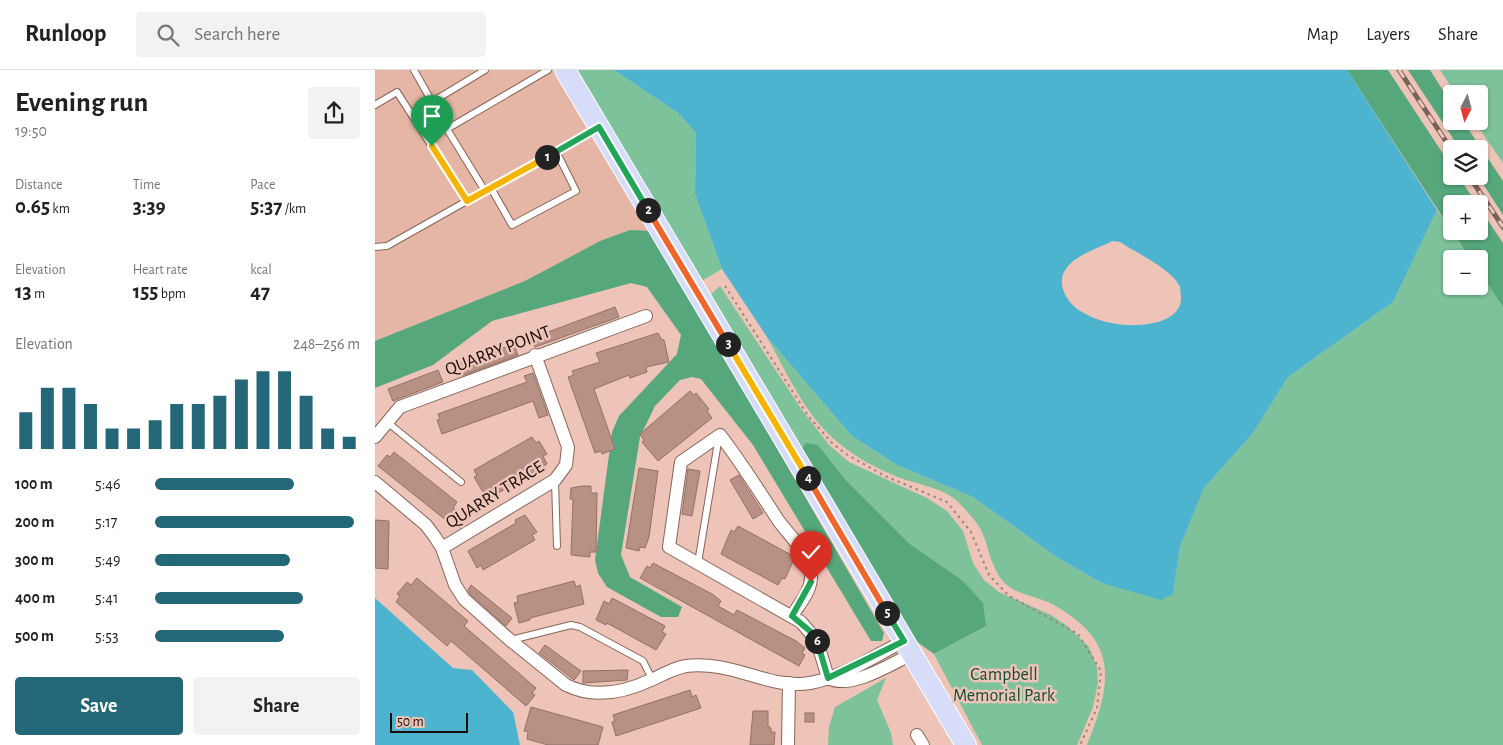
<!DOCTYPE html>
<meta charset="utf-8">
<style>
:root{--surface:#fff;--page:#f2f2f2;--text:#222;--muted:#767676;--line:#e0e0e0;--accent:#236778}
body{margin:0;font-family:"Alegreya Sans",sans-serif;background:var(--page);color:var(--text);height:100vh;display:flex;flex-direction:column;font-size:19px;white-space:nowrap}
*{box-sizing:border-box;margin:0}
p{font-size:16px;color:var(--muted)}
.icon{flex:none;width:28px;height:28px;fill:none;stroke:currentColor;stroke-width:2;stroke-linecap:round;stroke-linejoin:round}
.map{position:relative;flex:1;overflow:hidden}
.drawer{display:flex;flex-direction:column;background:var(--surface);width:375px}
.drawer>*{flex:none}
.needle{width:32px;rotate:186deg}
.controls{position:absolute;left:1068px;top:15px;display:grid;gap:10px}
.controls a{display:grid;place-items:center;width:45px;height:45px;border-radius:5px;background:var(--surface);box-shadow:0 1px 4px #0004;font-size:25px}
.scale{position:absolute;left:15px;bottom:12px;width:78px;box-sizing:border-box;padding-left:5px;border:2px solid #190c08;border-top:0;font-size:14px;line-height:18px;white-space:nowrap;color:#190c08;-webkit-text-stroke:4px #edc4b7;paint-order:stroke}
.pin{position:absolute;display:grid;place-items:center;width:42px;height:42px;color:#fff;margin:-51px -21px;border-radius:50% 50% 50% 0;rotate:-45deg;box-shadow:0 0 5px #0007}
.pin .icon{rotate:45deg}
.km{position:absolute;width:25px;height:25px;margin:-12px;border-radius:50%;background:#222;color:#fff;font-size:14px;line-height:25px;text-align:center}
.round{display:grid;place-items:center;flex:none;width:52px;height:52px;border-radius:5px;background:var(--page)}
.headline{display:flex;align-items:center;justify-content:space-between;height:85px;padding:0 15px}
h1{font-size:28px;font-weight:700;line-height:38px}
.figures{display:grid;grid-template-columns:repeat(3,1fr);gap:8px;height:85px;padding:5px 15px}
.figures div{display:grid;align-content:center}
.figures b{font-size:21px;font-weight:700}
.figures small{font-size:14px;font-weight:400}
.figures p{font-size:14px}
.chart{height:140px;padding:10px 15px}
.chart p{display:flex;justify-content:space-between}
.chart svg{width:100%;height:90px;margin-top:5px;stroke:var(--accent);stroke-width:6}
.primary-button{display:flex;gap:10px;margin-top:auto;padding:10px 15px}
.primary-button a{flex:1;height:58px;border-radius:5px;background:var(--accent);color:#fff;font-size:20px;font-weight:700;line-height:58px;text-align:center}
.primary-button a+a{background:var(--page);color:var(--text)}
ul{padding:0 15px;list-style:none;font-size:16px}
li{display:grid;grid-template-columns:80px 60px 1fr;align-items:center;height:38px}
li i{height:12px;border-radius:6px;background:var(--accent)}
header{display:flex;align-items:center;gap:30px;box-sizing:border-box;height:70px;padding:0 25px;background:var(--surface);border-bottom:1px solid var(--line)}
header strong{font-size:24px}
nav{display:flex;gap:28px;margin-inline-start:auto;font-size:18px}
.search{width:350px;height:45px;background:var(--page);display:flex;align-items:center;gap:12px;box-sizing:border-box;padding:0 18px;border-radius:5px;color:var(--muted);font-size:19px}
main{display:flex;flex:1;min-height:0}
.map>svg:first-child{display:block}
.built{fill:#e5b6a6}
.green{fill:#7dc29b}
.forest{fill:#57a77d}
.water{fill:#4db4cf;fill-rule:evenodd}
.building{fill:#b89185;stroke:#957065}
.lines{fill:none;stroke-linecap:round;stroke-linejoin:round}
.lane-casing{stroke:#886459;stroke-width:8}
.street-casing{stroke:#886459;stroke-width:14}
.primary-casing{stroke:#fff;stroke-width:22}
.path{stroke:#a28379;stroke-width:2;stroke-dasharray:2.5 4;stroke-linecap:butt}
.lane{stroke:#fff;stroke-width:6}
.street{stroke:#fff;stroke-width:12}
.primary{stroke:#d7dcf8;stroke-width:20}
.rail-casing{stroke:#7b6159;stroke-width:5}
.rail{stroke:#edc4b7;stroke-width:3;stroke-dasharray:9;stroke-linecap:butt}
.split-1-casing{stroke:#fff;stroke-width:10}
.split-2-casing{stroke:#fff;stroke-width:10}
.split-3-casing{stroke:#fff;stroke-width:10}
.split-4-casing{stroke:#fff;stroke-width:10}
.split-5-casing{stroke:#fff;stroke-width:10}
.split-6-casing{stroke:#fff;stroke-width:10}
.split-7-casing{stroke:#fff;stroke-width:10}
.split-1{stroke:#f5b400;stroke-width:6}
.split-2{stroke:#22a559;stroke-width:6}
.split-3{stroke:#f0652b;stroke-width:6}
.split-4{stroke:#f5b400;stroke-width:6}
.split-5{stroke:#f0652b;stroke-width:6}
.split-6{stroke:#22a559;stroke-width:6}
.split-7{stroke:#22a559;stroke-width:6}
.labels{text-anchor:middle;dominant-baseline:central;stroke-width:5;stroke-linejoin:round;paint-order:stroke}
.street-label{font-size:18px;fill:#190c08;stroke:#edc4b7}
.park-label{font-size:18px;fill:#0f4e32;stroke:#edc4b7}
</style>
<header>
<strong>Runloop</strong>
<div class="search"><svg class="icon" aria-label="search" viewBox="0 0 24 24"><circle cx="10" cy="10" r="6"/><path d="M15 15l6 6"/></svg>Search here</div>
<nav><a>Map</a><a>Layers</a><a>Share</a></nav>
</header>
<main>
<section class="drawer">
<div class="headline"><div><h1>Evening run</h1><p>19:50</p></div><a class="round"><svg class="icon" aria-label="share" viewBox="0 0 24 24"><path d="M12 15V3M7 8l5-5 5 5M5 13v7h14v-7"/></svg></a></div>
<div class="figures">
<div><p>Distance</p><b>0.65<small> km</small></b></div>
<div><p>Time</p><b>3:39</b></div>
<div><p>Pace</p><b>5:37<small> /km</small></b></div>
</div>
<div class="figures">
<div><p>Elevation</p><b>13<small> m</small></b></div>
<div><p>Heart rate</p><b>155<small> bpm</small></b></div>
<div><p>kcal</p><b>47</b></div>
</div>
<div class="chart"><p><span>Elevation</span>248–256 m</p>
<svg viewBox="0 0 160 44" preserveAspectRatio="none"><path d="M5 44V26M15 44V14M25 44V14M35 44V22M45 44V34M55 44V34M65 44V30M75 44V22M85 44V22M95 44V18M105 44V10M115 44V6M125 44V6M135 44V18M145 44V34M155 44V38"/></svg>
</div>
<ul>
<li><b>100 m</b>5:46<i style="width:68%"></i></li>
<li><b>200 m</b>5:17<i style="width:97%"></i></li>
<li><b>300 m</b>5:49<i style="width:66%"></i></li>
<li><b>400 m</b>5:41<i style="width:72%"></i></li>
<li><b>500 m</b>5:53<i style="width:63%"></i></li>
</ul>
<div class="primary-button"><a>Save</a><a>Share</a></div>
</section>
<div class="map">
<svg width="1128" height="675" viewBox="0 0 1128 675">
<rect width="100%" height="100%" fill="#edc4b7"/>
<!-- built -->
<path class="built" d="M0 0H181L276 161 225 171 150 211 0 271Z"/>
<!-- green -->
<g class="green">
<path d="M199 0H239L303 43 321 63 320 124 347 199 325 212Z"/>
<path d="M1065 0H1128V93L1099 51H1104V24H1081Z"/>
<path d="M1062 140 1095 189H1076V216H1104V201L1128 237V675H712C738 610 744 570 675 533 663 527 647 525 636 518 617 506 615 480 607 462 602 451 589 438 581 430 567 417 535 413 518 405 443 373 428 334 392 267L477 366 522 395 598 427 683 488 727 513 798 524 805 477 829 418 878 363 913 307 1018 232Z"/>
<path d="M345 216 427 340 454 375 474 392 552 428 572 441 588 461 598 493 609 510 624 522 676 545 691 555 714 577 722 597 723 613 718 637 702 675H607L559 584 611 556 587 510 535 474 470 409 443 375 425 382 335 225Z"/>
<path d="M511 608 502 630 516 663 518 675H453L454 657 460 637Z"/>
</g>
<!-- forest -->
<g class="forest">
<path d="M972 0H1013L1076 96V106H1083L1102 134H1076V160Z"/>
<path d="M1033 0H1055L1076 33V51H1088L1128 111V145L1103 106 1104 79H1085Z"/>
<path d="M1104 137 1128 173V237L1104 201V189H1095L1077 161H1104Z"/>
<path d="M255 160 276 161 509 563 507 571H496L378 375 326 309 317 307 305 310 280 336 265 367 246 485 255 507 307 537 303 547H286L232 517 223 503 220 490 237 362 244 346 302 284 306 265 272 217 256 213 117 251 58 295 0 318V271L150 211 225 171Z"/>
<path d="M431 373 443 375 470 409 535 474 587 510 608 533 611 556 559 584 535 567 425 382Z"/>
</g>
<!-- water -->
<g class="water">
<path d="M239 0H972L1062 140 1018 232 913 307 878 363 829 418 805 477 798 524 786 530 727 513 683 488 598 427 522 395 477 366 392 267 347 199 320 124 321 63 303 43ZM738 171 745 172C760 182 796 199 804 215 806 217 805 223 806 226 810 267 705 264 689 222 677 192 717 181 738 171Z"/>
<path d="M0 528 78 598 97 600 138 642 145 675H0Z"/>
</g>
<!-- building -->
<g class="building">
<path d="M240 237 244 247 160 277 157 268Z"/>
<path d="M283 263 286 269 289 270 294 292 271 297 272 302 255 308 254 305 219 319 240 379 227 384 226 381 220 383 193 307 199 305 197 301 225 292 221 283Z"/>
<path d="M139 274 143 285 84 307 80 295Z"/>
<path d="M63 300 68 312 18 331 13 319Z"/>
<path d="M158 303 173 345 164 348 158 331 67 364 62 350 65 349 63 344 152 312 149 306Z"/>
<path d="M315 321 319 325 321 323 334 339 332 341 337 348 283 391 267 372 269 370 265 364Z"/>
<path d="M157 367 161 373 164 371 172 384 168 386 172 394 115 428 111 421 108 422 99 407 102 406 99 400Z"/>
<path d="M19 382 82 432 78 438 81 440 72 451 3 396 12 385 15 387Z"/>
<path d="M264 398 283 401 274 467 270 478 265 477 264 481 251 478Z"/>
<path d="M313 399 325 401 317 446 307 444Z"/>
<path d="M364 405 388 443 378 449 355 410Z"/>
<path d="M207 416H216V423H222L221 482H215V487L196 485 198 429H195L196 418Z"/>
<path d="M150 445 162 462 157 465 160 470 108 500 106 495 102 498 93 481 141 453 140 450Z"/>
<path d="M0 450 14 451 13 499 0 498Z"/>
<path d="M363 456 420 487 410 509 407 508 403 515 346 484 356 460 359 462Z"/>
<path d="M278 493 337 524 346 531 343 536 359 545 362 540 421 571 430 578 427 583 430 585 424 596 265 508 272 496 275 498Z"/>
<path d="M42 508 93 551 89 556 161 618 157 623 160 625 151 636 76 571 72 576 21 532 25 526 22 524 32 512 36 515Z"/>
<path d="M199 511 201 517 205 515 209 534 155 548V550L144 553 139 533 143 532 142 526Z"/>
<path d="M96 515 137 548 131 556 95 524 93 520Z"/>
<path d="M237 528 290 556 287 562 291 564 281 580 232 553 231 555 221 550 229 531 234 534Z"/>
<path d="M170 575 206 601 199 610 164 583Z"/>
<path d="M253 600 252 610 208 613V601Z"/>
<path d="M315 620 317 627 321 625 326 638 241 666 237 652 240 651 238 645Z"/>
<path d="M156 637 228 657 223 675H173L152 669 153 662 149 661Z"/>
<path d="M378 641H393V656L396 658V662H400L399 675H375Z"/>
<rect x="430" y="643" width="9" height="9"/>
</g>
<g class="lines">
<!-- lane casing -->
<g class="lane-casing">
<g id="lane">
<path d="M39 0 57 32"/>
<path d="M0 35 22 22 92 131"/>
<path d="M72 59 57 32 110 0"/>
<path d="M181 81 201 121 137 155 116 118 221 59"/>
<path d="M110 121 72 59 173 0"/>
<path d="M0 177 12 176 113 119"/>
<path d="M12 352 86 412"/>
<path d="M180 411 182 476"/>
<path d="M323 493 344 366"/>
<path d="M136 570 196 555 205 557 268 591 277 609"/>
</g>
</g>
<!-- street casing -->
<g class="street-casing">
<g id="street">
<path d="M0 367 25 337 271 246"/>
<path d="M0 412 51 455 60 467 67 478 80 515 89 529 135 570 191 615C219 629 248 623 276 610 287 605 299 598 311 596 357 590 395 620 435 613 469 607 499 586 529 571"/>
<path d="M67 478 180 410 191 395 193 377 160 285"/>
<path d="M417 546C425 533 437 520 436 505 434 482 415 467 403 450 384 421 366 392 345 365L306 392 294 477 426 552 442 571 453 608"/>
<path d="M453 608C476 620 516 594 537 584"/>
<path d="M542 665 548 675"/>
<path d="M413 675 414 613"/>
</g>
</g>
<!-- primary casing -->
<g class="primary-casing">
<path id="primary" d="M190 0 591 675"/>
</g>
<!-- path -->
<path class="path" d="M350 216 434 347 458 374 471 384 510 406 572 432 596 462 614 505 634 526 703 564 726 601 722 638 705 675"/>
<!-- lane -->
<use href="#lane" class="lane"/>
<!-- street -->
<use href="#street" class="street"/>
<!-- primary -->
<use href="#primary" class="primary"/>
<!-- rail casing -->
<g class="rail-casing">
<g id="rail">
<path d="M1024 0 1076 79"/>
<path d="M1094 106 1128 157"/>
</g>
</g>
<!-- rail -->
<use href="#rail" class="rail"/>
</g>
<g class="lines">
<!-- split-1 casing -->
<g class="split-1-casing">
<path id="split-1" d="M57 76 92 131 172 87"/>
</g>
<!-- split-2 casing -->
<g class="split-2-casing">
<path id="split-2" d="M172 87 224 57 273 140"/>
</g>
<!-- split-3 casing -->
<g class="split-3-casing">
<path id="split-3" d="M273 140 353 274"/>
</g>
<!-- split-4 casing -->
<g class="split-4-casing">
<path id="split-4" d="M353 274 433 408"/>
</g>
<!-- split-5 casing -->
<g class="split-5-casing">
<path id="split-5" d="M433 408 512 543"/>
</g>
<!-- split-6 casing -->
<g class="split-6-casing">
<path id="split-6" d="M442 571 453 608 529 571 512 543"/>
</g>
<!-- split-7 casing -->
<g class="split-7-casing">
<path id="split-7" d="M436 512 417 546 436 562 442 571"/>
</g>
<!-- split-1 -->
<use href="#split-1" class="split-1"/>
<!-- split-2 -->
<use href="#split-2" class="split-2"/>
<!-- split-3 -->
<use href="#split-3" class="split-3"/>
<!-- split-4 -->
<use href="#split-4" class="split-4"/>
<!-- split-5 -->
<use href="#split-5" class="split-5"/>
<!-- split-6 -->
<use href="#split-6" class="split-6"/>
<!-- split-7 -->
<use href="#split-7" class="split-7"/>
</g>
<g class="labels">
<!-- street labels -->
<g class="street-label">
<text transform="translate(123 281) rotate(-21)">QUARRY POINT</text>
<text transform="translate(120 425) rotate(-32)">QUARRY TRACE</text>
</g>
<!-- park labels -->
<g class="park-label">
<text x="629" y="605">Campbell<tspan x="629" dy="21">Memorial Park</tspan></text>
</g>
</g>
</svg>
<div class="controls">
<a><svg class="needle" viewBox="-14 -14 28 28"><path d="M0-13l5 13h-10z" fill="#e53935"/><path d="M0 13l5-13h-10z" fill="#767676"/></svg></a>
<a><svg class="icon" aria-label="layers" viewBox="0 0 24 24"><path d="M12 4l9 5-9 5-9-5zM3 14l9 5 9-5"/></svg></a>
<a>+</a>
<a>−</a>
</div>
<div class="scale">50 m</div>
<div class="pin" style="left:57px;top:76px;background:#1e9e55"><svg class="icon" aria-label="arrive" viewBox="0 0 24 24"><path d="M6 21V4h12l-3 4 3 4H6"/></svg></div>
<div class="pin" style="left:436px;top:512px;background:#d93025"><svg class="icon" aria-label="check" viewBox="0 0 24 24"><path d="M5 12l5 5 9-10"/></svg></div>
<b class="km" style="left:172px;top:87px">1</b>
<b class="km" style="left:273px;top:140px">2</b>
<b class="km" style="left:353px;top:274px">3</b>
<b class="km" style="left:433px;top:408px">4</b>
<b class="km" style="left:512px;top:543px">5</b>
<b class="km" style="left:442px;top:571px">6</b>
</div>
</main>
